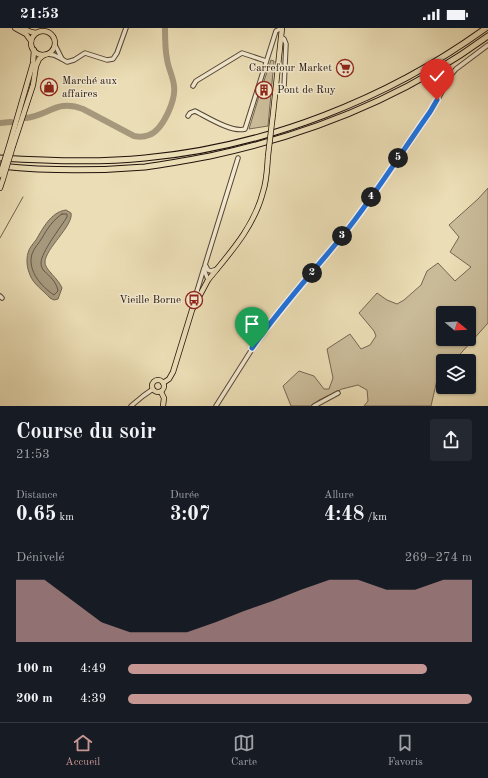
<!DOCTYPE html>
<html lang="fr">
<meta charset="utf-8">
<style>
:root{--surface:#171b24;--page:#242831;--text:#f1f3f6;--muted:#9ea1a6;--line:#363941;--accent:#c59692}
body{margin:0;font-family:"Old Standard TT",serif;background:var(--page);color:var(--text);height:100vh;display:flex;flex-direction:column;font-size:15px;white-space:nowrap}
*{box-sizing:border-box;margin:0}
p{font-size:13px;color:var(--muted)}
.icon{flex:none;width:22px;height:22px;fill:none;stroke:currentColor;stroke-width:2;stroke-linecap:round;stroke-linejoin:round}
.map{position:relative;height:378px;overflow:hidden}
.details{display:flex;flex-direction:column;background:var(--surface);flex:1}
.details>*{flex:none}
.needle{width:26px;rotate:108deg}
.controls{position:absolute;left:436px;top:278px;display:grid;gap:8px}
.controls a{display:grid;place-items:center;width:40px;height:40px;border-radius:4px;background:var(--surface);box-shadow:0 1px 3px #0004;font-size:20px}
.pin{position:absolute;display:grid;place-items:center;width:34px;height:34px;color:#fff;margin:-41px -17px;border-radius:50% 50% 50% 0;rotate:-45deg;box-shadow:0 0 4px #0007}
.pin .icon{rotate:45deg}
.km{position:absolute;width:20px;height:20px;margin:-10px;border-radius:50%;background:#222;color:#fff;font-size:11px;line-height:20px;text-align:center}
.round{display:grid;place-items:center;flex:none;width:42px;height:42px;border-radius:4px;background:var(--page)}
.overview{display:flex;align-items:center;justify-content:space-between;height:68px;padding:0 16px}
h1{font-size:22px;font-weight:700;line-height:30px}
.stats{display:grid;grid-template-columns:repeat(3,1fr);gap:6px;height:68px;padding:4px 16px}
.stats div{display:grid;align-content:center}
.stats b{font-size:20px;font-weight:700}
.stats small{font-size:11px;font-weight:400}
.stats p{font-size:11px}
.chart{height:112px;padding:8px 16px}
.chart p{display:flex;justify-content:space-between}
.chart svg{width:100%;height:72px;margin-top:4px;fill:var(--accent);opacity:.7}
ul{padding:0 16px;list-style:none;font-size:13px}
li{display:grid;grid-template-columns:64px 48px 1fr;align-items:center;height:30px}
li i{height:10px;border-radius:5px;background:var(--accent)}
.status{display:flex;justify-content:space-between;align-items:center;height:28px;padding:0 20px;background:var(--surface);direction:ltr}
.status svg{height:11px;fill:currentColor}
.menu{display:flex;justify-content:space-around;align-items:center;height:56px;border-top:1px solid var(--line);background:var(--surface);font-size:11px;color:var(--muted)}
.menu a{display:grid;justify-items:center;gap:2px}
.menu .current{color:var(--accent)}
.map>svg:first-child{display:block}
.green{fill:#c9ba98;stroke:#756652;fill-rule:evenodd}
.water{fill:#a6987c;stroke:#71624f}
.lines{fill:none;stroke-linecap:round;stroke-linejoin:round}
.shore{stroke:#645544;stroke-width:1}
.stream{stroke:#71624f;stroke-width:1}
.river{stroke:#a6987c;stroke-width:6}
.minor-casing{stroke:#544536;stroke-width:5.5}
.major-casing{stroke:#21120c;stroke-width:6}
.highway-casing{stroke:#21120c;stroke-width:7}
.minor{stroke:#f2e9cf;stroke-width:3.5}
.major{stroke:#ebddb5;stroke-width:4.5}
.highway{stroke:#ebddb5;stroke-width:5}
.major-bridge-casing{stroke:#21120c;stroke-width:6;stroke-linecap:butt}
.major-bridge{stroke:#ebddb5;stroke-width:4.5}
.route-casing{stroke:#fff;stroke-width:8}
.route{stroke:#1a73e8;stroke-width:5}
.labels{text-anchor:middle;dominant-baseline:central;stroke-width:3;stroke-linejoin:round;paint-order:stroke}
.poi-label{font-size:11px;fill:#21120c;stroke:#f2e9cf;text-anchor:end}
</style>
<div class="status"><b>21:53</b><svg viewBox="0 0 49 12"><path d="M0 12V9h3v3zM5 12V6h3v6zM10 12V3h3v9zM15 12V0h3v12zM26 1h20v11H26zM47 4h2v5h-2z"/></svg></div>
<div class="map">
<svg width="488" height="378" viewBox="0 0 488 378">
<rect width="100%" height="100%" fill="#ebddb5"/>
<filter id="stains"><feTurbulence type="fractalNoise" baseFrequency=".005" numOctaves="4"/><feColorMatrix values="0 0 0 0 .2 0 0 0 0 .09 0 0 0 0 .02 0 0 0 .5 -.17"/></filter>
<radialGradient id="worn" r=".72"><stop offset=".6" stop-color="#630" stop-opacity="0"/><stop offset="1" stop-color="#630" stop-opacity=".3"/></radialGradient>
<!-- green -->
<g class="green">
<path d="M271 32 274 33 268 98 249 101 260 65 265 63 266 61 262 59Z"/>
<path d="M488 160V295L454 333H443V345L437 352 431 378H364L368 373 367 362 358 357 342 361 319 372 312 378H291L283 358 299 343 314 348 324 361H329L333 350 327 321 350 306 361 321 370 317 376 308 374 303 359 285 377 265 387 272 397 276 404 272 421 257 427 243 438 235 455 253 471 239 450 224 459 209 449 197 478 171ZM443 285H469V311H443Z"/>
</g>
<!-- water -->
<path class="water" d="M66 182 71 185C74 197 45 221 45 234 44 241 59 251 62 260L58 271 54 272 50 270C44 263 33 256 30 247 27 240 26 232 28 225 29 220 33 216 36 212 43 200 51 184 66 182Z"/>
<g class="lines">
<!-- shore -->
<path class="shore" d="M62 186H67V189C61 199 41 224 41 235 41 238 42 240 44 243 50 248 57 255 58 263L54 267C42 259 27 243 32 226 34 220 39 215 42 210 47 201 53 192 62 186Z"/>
<!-- stream -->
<path class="stream" d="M0 210 23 169"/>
<!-- river -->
<g class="river">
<path d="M26 90C49 87 57 71 83 81L134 108C139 109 144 109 149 107 163 102 176 72 174 58 173 48 168 40 167 31 165 21 165 10 165 0"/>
<path d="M0 95 11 94"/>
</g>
<!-- minor casing -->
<g class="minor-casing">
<g id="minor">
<path d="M281 9 284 11 286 16 284 60"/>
<path d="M47 26 54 27 62 31 55 17"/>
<path d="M62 31 67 34 74 32 85 25 107 32 113 31 117 25 126 0"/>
<path d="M193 58 196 53 242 25 266 33"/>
<path d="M188 88 190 85 195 83C207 89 232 105 245 101L276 3 282 0"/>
<path d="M206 238 208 242 211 243 217 241"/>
<path d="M208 252 205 244V237L238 130"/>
<path d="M0 268 2 270"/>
<path d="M199 268 197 263 204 240"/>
<path d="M131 378 143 368 153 361"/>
<path d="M216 378 261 307 344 205 366 177 431 84 451 47 456 41 488 17"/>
<path d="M314 378 338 365"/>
</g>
</g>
<!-- major casing -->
<g class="major-casing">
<g id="major">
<path d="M15 0 26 6 31 13"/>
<path d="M22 0 31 4 36 5"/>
<circle cx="43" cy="15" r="12"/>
<path d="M273 86 282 0"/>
<path d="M9 118 33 35 34 22"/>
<path d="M13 118 33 57 36 38 39 31 44 27"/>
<path d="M0 160 3 151"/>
<circle cx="158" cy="358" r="6"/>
<path d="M163 355 169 351 173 344 192 282 208 252C230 225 254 199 263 164 267 152 267 140 268 128"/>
<path d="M161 364 164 370 163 378"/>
</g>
</g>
<!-- highway casing -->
<g class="highway-casing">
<g id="highway">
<path d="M0 130C48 133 97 135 145 130 265 119 388 71 486 0"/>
<path d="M0 138C48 143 96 143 145 139 167 136 189 132 210 128 309 107 406 68 488 8"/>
</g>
</g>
<!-- minor -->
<use href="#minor" class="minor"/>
<!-- major -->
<use href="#major" class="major"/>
<!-- highway -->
<use href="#highway" class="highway"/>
<!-- major-bridge casing -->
<g class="major-bridge-casing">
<g id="major-bridge">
<path d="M268 128 273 86"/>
<path d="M0 147 9 118"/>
<path d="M3 151 13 118"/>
</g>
</g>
<!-- major-bridge -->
<use href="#major-bridge" class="major-bridge"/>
</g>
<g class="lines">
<!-- route casing -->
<g class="route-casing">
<path id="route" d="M252 320C280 280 313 244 344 206 375 167 401 125 430 84L437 72"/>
</g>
<!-- route -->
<use href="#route" class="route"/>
</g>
<!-- icons -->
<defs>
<g id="supermarket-ring" transform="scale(0.9)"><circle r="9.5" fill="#f2e9cf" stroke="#8f2418" stroke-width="1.5"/><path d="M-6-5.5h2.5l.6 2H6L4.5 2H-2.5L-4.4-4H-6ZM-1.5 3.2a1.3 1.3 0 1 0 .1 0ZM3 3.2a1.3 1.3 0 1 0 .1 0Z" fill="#8f2418"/></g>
<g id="shop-ring" transform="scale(0.9)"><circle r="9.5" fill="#f2e9cf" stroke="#8f2418" stroke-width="1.5"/><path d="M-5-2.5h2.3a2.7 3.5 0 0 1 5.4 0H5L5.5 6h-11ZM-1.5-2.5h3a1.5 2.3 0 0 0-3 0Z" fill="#8f2418"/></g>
<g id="building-ring" transform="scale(0.9)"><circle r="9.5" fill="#f2e9cf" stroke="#8f2418" stroke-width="1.5"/><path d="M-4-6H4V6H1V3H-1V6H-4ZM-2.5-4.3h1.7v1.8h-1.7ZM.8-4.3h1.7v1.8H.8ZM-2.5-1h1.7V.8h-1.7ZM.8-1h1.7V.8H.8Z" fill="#8f2418"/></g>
<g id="bus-ring" transform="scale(0.9)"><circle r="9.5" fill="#f2e9cf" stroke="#8f2418" stroke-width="1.5"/><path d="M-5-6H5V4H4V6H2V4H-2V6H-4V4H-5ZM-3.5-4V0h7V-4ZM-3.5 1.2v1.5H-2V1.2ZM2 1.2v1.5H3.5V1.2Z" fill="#8f2418"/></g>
</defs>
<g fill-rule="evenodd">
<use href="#supermarket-ring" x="345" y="40"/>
<use href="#shop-ring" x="49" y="59"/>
<use href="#building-ring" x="264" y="62"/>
<use href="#bus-ring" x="194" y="272"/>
</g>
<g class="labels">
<!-- poi labels -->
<g class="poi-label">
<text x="332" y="40">Carrefour Market</text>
<text x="62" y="53" text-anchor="start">Marché aux<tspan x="62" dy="13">affaires</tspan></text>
<text x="277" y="62" text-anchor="start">Pont de Ruy</text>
<text x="181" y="272">Vieille Borne</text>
</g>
</g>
<rect width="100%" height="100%" filter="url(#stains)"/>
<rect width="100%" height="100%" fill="url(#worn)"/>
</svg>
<div class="controls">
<a><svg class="needle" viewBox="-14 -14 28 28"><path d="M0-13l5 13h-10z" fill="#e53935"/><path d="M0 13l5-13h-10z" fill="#9ea1a6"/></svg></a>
<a><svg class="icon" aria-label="layers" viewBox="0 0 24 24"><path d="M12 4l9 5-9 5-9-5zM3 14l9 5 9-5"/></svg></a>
</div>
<div class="pin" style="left:252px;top:320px;background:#1e9e55"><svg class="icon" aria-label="arrive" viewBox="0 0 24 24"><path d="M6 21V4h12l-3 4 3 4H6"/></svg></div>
<div class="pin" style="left:437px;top:72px;background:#d93025"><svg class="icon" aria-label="check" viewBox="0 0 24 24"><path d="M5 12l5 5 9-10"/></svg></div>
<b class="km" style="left:312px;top:245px">2</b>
<b class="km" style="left:342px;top:208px">3</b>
<b class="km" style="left:371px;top:169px">4</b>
<b class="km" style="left:398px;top:130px">5</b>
</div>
<section class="details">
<div class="overview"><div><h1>Course du soir</h1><p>21:53</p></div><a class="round"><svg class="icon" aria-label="share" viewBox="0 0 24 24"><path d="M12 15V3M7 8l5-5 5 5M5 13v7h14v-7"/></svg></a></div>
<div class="stats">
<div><p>Distance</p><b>0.65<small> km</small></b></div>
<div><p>Durée</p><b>3:07</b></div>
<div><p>Allure</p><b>4:48<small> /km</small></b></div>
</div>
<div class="chart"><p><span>Dénivelé</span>269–274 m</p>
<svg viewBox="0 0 160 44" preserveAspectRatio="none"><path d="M0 44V6L10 6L20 19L30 32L40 38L50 38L60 38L70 32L80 25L90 19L100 12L110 6L120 6L130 12L140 12L150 6L160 6V44z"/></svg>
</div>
<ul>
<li><b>100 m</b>4:49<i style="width:87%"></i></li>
<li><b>200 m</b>4:39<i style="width:100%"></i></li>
</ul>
</section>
<nav class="menu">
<a class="current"><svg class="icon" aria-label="home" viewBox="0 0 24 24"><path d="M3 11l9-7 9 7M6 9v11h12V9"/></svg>Accueil</a>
<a><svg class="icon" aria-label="map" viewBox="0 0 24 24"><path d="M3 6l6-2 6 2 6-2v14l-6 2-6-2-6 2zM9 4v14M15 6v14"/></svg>Carte</a>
<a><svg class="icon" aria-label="saved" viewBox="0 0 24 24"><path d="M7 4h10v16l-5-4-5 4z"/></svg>Favoris</a>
</nav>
